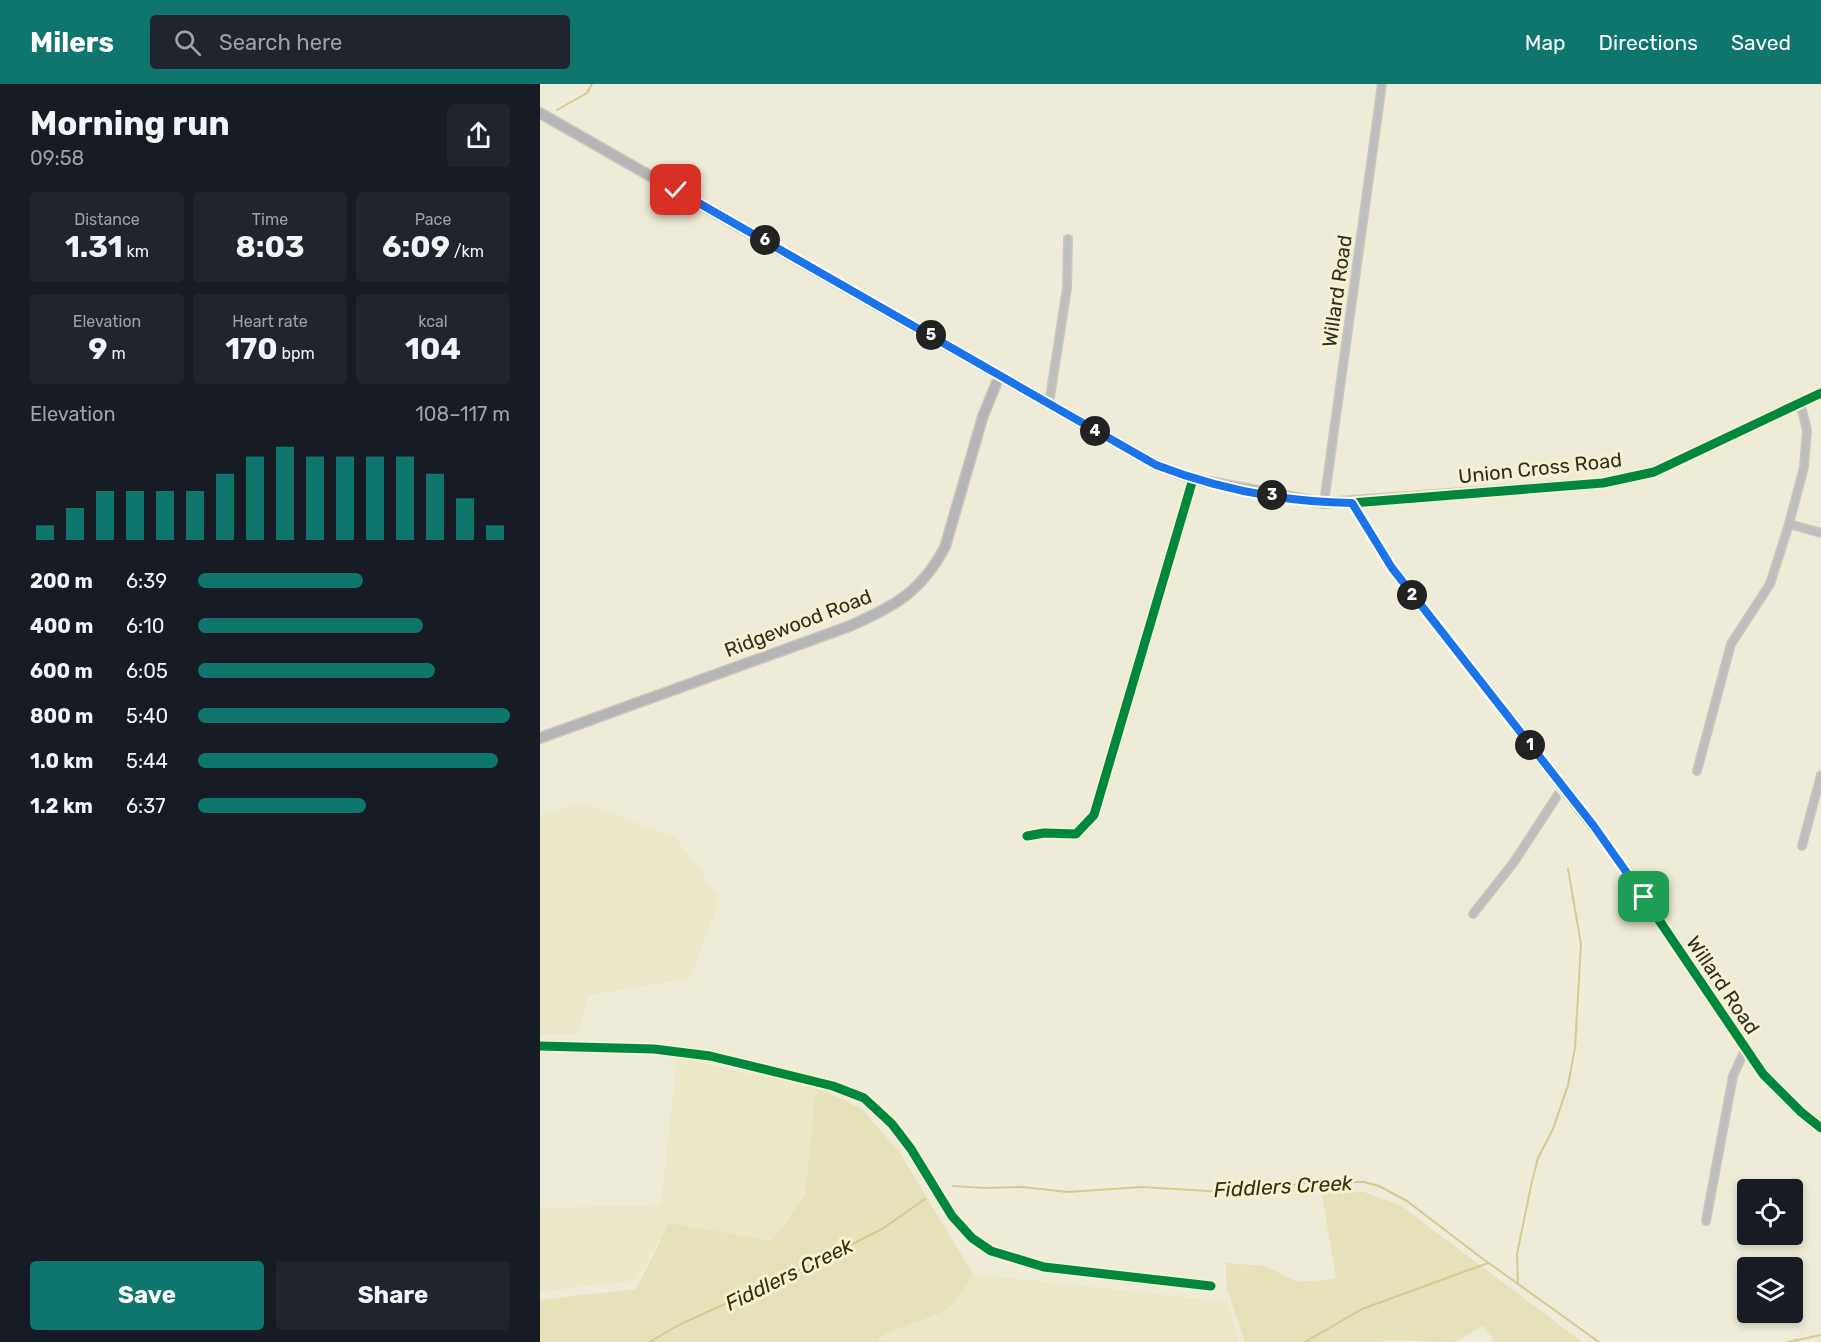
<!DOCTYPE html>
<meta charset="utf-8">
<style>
:root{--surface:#171b24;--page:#20242c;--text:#f1f3f6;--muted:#9ea1a6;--accent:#0f766e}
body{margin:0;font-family:Rubik,sans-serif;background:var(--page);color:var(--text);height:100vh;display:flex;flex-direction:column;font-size:22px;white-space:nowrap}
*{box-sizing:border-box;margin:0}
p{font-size:20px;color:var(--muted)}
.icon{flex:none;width:33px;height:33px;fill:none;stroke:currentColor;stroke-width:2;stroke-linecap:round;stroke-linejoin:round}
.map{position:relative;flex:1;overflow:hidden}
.panel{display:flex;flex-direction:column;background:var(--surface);width:540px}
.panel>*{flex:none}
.controls{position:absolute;left:1197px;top:1095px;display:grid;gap:12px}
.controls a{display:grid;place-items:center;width:66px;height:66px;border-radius:6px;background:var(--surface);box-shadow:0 3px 9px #0003;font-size:30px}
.pin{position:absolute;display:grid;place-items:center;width:51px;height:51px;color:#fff;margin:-26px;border-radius:12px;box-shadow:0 3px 9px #0006}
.km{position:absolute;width:30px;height:30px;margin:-15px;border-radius:50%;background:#222;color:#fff;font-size:16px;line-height:30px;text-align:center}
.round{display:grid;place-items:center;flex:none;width:63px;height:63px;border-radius:6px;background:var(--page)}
.headline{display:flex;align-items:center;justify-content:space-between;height:102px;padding:0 30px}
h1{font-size:33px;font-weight:700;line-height:45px}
.metrics{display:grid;grid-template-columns:repeat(3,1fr);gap:9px;height:102px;padding:6px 30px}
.metrics div{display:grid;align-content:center;border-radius:6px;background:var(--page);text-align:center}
.metrics b{font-size:30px;font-weight:700}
.metrics small{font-size:16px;font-weight:400}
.metrics p{font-size:16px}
.chart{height:168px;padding:12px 30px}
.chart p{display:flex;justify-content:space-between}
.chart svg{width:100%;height:108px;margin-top:6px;stroke:var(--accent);stroke-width:6}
.action{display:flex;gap:12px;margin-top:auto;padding:12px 30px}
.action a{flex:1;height:69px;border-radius:6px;background:var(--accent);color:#fff;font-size:24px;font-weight:700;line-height:69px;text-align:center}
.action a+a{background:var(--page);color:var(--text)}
ul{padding:0 30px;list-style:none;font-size:20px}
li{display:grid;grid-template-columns:96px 72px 1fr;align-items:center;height:45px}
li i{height:15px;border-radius:8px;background:var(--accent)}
header{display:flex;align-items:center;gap:36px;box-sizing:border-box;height:84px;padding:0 30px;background:var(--accent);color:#fff}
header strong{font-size:28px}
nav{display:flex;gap:33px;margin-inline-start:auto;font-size:21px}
.search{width:420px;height:54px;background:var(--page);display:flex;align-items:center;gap:15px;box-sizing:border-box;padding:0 21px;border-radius:6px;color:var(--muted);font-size:22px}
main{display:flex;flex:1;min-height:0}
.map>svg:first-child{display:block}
.built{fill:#ece7c8}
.green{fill:#e7e1ba}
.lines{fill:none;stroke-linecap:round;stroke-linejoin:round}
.stream{stroke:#d3ca8f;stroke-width:2}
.minor-casing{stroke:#cac7b9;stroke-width:10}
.secondary-casing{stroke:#cac7b9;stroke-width:12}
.minor{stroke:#bfbebe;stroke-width:7}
.secondary{stroke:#b5b4b6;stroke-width:9}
.cycleway-casing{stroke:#f6f1d0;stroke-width:13}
.cycleway{stroke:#00873e;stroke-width:9}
.route-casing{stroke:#fff;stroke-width:12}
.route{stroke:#1a73e8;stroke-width:8}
.labels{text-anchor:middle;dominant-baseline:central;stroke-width:6;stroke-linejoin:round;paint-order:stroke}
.street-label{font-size:20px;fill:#302e21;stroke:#f6f1d0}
.water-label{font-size:21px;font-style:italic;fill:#36300e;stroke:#f6f1d0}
</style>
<header>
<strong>Milers</strong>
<div class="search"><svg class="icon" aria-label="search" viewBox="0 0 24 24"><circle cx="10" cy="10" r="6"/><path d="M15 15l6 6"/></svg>Search here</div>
<nav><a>Map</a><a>Directions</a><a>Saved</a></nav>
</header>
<main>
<section class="panel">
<div class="headline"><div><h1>Morning run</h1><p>09:58</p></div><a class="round"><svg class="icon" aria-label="share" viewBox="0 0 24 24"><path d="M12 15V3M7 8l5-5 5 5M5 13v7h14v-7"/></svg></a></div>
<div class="metrics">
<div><p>Distance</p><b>1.31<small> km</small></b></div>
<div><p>Time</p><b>8:03</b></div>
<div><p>Pace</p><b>6:09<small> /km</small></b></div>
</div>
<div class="metrics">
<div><p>Elevation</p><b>9<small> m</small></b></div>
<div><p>Heart rate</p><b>170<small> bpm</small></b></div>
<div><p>kcal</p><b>104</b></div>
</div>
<div class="chart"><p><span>Elevation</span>108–117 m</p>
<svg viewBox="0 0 160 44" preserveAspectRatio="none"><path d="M5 44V38M15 44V31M25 44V24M35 44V24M45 44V24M55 44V24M65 44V17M75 44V10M85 44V6M95 44V10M105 44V10M115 44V10M125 44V10M135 44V17M145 44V27M155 44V38"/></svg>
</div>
<ul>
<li><b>200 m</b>6:39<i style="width:53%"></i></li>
<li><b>400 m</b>6:10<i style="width:72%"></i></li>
<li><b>600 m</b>6:05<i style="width:76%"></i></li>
<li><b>800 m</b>5:40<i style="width:100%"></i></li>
<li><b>1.0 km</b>5:44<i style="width:96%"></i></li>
<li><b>1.2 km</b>6:37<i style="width:54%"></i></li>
</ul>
<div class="action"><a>Save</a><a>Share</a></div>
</section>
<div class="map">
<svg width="1281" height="1258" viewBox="0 0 1281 1258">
<rect width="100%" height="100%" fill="#eeebd8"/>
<!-- built -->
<g class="built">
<path d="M39 718 135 753 180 814 150 894 49 911 37 950H0V734Z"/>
<path d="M137 974 276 1003 265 1111 232 1157 129 1139 96 1196 0 1208V1124L121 1121Z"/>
<path d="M433 1190 687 1218 699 1258H337L345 1250 408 1226Z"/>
</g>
<!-- green -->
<g class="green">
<path d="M276 1003 322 1025 360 1069 433 1190 408 1226 345 1250 337 1258H0V1216L96 1205 129 1139 232 1157 265 1111Z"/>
<path d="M781 1106 824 1108 860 1121 1042 1258H955L943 1242 915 1258 843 1256 842 1258H705L686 1201V1179L725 1182 757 1198 796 1195Z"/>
</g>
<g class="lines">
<!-- stream -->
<g class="stream">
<path d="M17 26 47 9 52 0"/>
<path d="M413 1102 445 1104 482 1103 528 1108 602 1103 684 1108H706L773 1098H824L839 1102 867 1117 939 1172 1059 1258"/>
<path d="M978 1200 977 1170 992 1097 998 1074 1013 1045 1028 1001 1035 964 1041 860 1028 785"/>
<path d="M109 1258 141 1240 275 1179 342 1145 385 1115"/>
<path d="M765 1258 822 1225 948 1179"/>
<path d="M1248 1258 1281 1251"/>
</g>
<!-- minor casing -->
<g class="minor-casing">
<g id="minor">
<path d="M509 320 527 204 528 155"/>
<path d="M784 419 842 0"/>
<path d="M812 419 852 484 1081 780 1223 990 1261 1028 1281 1044"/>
<path d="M1249 440 1281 449"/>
<path d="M1157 687 1191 560 1230 500 1249 440 1264 383 1267 346 1260 318"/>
<path d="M487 752 504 749 536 750 554 731 653 395"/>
<path d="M1262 762 1281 691"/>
<path d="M933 830 974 778 1023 703"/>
<path d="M0 962 114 965 170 972 293 1002 324 1014 352 1040 371 1065 412 1132 432 1154 451 1167 504 1183 671 1202"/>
<path d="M1166 1137 1193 992 1205 966"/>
</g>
</g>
<!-- secondary casing -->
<g class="secondary-casing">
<g id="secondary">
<path d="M0 29 616 381 653 395 784 419 1063 399 1114 388 1281 309"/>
<path d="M0 654 310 542C355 522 381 508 405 463L443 332 459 293"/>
</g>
</g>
<!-- minor -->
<use href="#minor" class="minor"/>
<!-- secondary -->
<use href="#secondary" class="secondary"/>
<!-- cycleway casing -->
<g class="cycleway-casing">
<g id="cycleway">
<path d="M1281 309 1114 388 1063 399 812 419 852 484 1081 780 1223 990 1261 1028 1281 1044"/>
<path d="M487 752 504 749 536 750 554 731 653 395"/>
<path d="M0 962 114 965 170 972 293 1002 324 1014 352 1040 371 1065 412 1132 432 1154 451 1167 504 1183 671 1202"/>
</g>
</g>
<!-- cycleway -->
<use href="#cycleway" class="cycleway"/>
</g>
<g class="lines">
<!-- route casing -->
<g class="route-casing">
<path id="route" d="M136 106 616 381C678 405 746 418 812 419L852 484 1053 741 1104 813"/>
</g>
<!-- route -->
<use href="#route" class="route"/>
</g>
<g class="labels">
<!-- street labels -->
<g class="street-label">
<text transform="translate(797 207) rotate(-82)">Willard Road</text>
<text transform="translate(1000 384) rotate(-6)">Union Cross Road</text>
<text transform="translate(258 539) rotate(-21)">Ridgewood Road</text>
<text transform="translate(1183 901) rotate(56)">Willard Road</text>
</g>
<!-- water labels -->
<g class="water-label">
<text transform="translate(743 1102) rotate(-3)">Fiddlers Creek</text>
<text transform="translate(249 1190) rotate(-26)">Fiddlers Creek</text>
</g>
</g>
</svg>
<div class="controls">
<a><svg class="icon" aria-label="locate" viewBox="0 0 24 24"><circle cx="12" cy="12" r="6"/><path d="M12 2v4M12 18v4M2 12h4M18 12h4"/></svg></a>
<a><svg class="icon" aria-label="layers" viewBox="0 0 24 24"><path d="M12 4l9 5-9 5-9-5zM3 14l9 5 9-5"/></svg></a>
</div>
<div class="pin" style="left:1104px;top:813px;background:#1e9e55"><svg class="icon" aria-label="arrive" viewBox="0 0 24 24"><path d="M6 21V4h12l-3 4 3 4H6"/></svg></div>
<div class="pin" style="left:136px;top:106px;background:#d93025"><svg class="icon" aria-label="check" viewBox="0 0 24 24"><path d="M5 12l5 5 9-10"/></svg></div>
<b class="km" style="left:990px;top:661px">1</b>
<b class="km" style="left:872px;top:511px">2</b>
<b class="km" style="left:732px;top:411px">3</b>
<b class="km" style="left:555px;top:347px">4</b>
<b class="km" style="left:391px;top:251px">5</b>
<b class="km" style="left:225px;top:156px">6</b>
</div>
</main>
